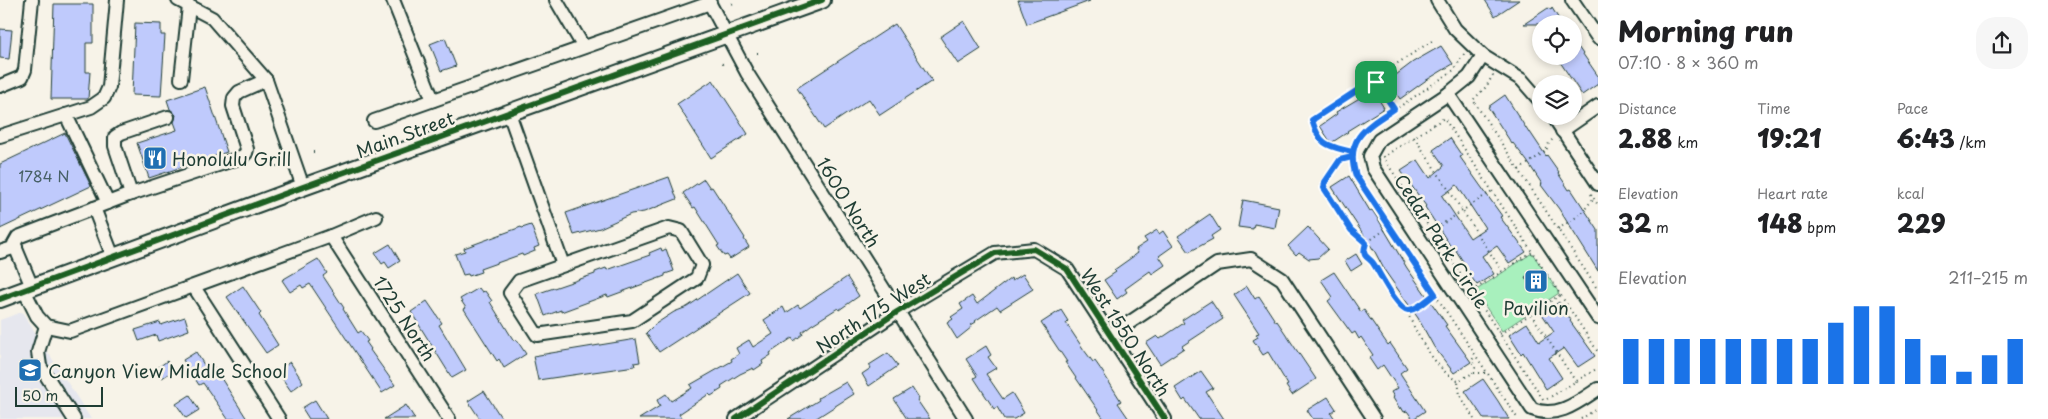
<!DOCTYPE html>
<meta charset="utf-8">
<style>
:root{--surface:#fff;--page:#f6f6f6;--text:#202124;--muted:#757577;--accent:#1a73e8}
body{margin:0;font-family:"Playpen Sans",sans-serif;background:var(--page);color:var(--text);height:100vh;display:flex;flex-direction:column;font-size:19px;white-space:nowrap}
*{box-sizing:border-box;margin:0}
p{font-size:16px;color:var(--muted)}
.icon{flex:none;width:28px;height:28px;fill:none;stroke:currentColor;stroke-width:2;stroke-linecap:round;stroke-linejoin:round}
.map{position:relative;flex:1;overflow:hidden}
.side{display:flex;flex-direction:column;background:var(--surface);width:450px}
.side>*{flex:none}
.fabs{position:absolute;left:1532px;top:15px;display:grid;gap:10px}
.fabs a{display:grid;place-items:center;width:50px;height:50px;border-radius:50%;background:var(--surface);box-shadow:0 2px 8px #0003;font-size:25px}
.scale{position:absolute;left:15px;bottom:12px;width:88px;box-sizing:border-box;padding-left:5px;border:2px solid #1f3d34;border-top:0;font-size:14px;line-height:18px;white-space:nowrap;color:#1f3d34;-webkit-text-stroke:4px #f7f3e8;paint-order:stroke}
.pin{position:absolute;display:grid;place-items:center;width:42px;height:42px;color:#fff;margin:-21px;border-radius:10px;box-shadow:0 2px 8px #0006}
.round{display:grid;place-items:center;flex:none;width:52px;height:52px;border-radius:20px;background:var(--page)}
.headline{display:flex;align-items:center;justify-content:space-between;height:85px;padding:0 20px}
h1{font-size:28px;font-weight:800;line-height:38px}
.stats{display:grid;grid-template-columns:repeat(3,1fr);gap:8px;height:85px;padding:5px 20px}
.stats div{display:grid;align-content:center}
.stats b{font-size:25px;font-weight:800}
.stats small{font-size:14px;font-weight:400}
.stats p{font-size:14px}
.chart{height:140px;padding:10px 20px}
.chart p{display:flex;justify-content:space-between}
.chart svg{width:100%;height:90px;margin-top:5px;stroke:var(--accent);stroke-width:6}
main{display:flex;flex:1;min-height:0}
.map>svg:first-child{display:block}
.built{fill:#e6e7ee}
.green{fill:#a8f0bd;stroke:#649678}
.building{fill:#bfcafc;stroke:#1f3d34;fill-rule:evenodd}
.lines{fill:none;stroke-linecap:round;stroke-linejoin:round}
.minor-casing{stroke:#1f3d34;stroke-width:16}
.major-casing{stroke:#1f3d34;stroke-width:20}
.path{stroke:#1f3d34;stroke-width:2;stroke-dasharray:1 4;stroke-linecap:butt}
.minor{stroke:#f7f3e8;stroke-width:12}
.major{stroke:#f7f3e8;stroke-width:16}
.cycleway-casing{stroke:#f7f3e8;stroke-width:9}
.cycleway{stroke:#1b5e20;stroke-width:6}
.route-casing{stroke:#fff;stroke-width:10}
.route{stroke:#1a73e8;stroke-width:6}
.labels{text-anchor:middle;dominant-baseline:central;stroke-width:5;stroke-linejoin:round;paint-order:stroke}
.number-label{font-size:15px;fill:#476066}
.street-label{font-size:18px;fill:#1f3d34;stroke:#f7f3e8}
.poi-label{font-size:18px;fill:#1f3d34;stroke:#f7f3e8;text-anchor:start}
</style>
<main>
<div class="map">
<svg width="1598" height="419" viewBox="0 0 1598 419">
<rect width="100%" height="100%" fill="#f7f3e8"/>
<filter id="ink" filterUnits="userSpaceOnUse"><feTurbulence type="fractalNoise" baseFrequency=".02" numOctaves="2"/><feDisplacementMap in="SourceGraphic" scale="10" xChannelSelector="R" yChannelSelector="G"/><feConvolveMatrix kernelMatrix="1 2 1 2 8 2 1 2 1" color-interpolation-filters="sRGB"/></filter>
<g filter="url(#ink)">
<!-- built -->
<path class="built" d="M22 312 91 419H0V320Z"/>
<!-- green -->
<path class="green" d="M1532 253 1559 293 1502 331 1475 291Z"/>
<!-- building -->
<g class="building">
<path d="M1018 0H1089L1090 1 1027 24Z"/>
<path d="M1485 0H1519L1495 16Z"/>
<path d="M54 4H93V43H86V72H90L88 99H51Z"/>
<path d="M1548 8 1551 10 1552 8 1562 24H1524Z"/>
<path d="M964 21 981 49 958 64 940 37Z"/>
<path d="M135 23 161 24V35H165L161 96 132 95Z"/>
<path d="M895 24 932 81 880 115 869 99 824 129 797 88Z"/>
<path d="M0 29 12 30 9 59 0 58Z"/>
<path d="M445 38 456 66 441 71 430 44Z"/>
<path d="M1574 41 1598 76V84L1582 95 1556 56H1574Z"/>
<path d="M1441 46 1453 64 1425 81 1400 99 1388 81 1413 62Z"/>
<path d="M713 80 748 134 711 158 677 104Z"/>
<path d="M205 87 227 152 149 178 137 143 177 130 174 122 176 115 170 109 167 100Z"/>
<path d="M1373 90 1384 108 1347 131 1348 132 1331 143 1320 126 1337 114 1336 112Z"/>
<path d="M1505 95 1529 133 1530 132 1546 156 1547 155 1559 172 1558 173 1569 190 1571 189 1598 230V271L1559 209 1541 185 1542 184 1527 161 1513 143 1512 144 1488 107Z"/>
<path d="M65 133 91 186 0 229V164Z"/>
<path d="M1450 138 1462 156 1460 157 1502 216 1500 217 1526 252 1509 263 1497 246 1482 256 1494 274 1477 285 1464 267 1466 266 1455 249 1453 250 1425 207 1426 206 1401 171 1418 160 1430 178 1444 166 1433 150ZM1457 185 1485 228 1470 238 1442 196Z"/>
<path d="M1349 176 1370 211 1372 210 1378 219 1407 268 1447 325 1445 326 1471 362 1454 373 1434 347 1418 318 1385 271 1375 252 1332 187Z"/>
<path d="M669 177 677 199 644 212 631 214 600 228 574 235 566 213Z"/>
<path d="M704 179 710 188 712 187 745 238 744 239 749 247 730 259 727 255 724 256 717 246 719 245 695 207 693 208 683 193Z"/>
<path d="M1243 200 1279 207 1275 228 1254 224 1253 229 1238 227Z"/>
<path d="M1210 214 1220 230 1211 236 1213 239 1189 252 1178 236Z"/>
<path d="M531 225 539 246 534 248 535 251 523 256 522 254 480 269 481 272 469 276 468 274 463 275 455 254 465 251 464 248 521 227 522 228Z"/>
<path d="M1308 227 1328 249 1318 258 1309 259 1299 252 1296 255 1288 246Z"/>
<path d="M1157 230 1159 234 1163 231 1173 246 1159 256 1165 265 1152 274 1150 271 1125 289 1127 292 1117 299 1104 280 1116 272 1114 270 1138 253 1136 249 1147 242 1144 238Z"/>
<path d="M390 244 400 261 389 268 385 262 382 264 375 253Z"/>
<path d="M661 248 662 251 666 249 674 271 665 274V276L608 297 607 295 561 312V310L545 316 537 294 542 292 595 274V272L606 268 607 270 650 255 649 253Z"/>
<path d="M1356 254 1362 264 1351 271 1345 261Z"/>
<path d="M318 259 327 273 323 276 344 308 343 309 358 333 361 331 368 341 366 342 371 349 370 350 395 385 382 393 310 284 303 288 301 285 290 292 282 280Z"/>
<path d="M1537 269 1546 284 1534 292 1525 277Z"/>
<path d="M1334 272 1361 312 1364 310 1388 345 1390 343 1407 368 1400 373 1425 411 1413 419 1407 411 1404 412 1401 407 1400 409 1393 398 1394 397 1391 392 1398 388 1383 365 1377 370 1369 358 1373 355 1361 337 1359 339 1355 332 1352 334 1328 301 1333 297 1321 280Z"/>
<path d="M737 273 750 293 659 352 646 333 654 325 674 312 687 307Z"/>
<path d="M1023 274 1033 289 1000 310 997 306 975 321 976 322 971 325 972 327 957 339 947 323 953 319 951 317 963 309 960 304 972 296 977 304 1011 278 1012 281Z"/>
<path d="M847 277 859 296 839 310 838 308 811 325 802 332 803 334 794 341 792 338 770 353 771 355 762 361 763 364 754 370 753 368 740 374 721 386 722 389 711 396 709 394 679 414 682 419H639L660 406 657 400 666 394 671 401 692 388 690 385 732 361 731 359 739 354 736 348 749 340 753 347 773 334 764 320 783 307 786 313 798 305 800 308Z"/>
<path d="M243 286 261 313 259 315 278 345 266 353 227 297Z"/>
<path d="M1247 286 1255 299 1259 296 1276 322 1277 321 1316 379 1292 395 1286 386 1288 385 1268 352 1263 355 1253 340 1258 337 1256 334 1259 333 1234 295Z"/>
<path d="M479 288 482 292 485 291 492 301 490 302 514 341 516 339 526 354 504 368 499 359 497 361 464 309 466 308 460 299Z"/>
<path d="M427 301 442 323 439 325 466 370 452 378 411 312Z"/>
<path d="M1211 301 1223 319 1182 346 1184 348 1160 364 1146 343 1157 336 1160 339 1184 323 1182 320Z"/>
<path d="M1559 302 1571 320 1570 321 1595 356 1578 367 1564 348 1549 358 1562 378 1546 389 1523 352 1521 354 1509 335 1527 323 1539 342 1554 332 1542 314Z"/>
<path d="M1061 310 1068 321 1066 323 1084 350 1093 362 1095 361 1102 371 1121 401 1118 403 1129 419H1104L1065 362H1067L1041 323Z"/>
<path d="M185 317 189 330 158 341 156 335 139 341 135 330 160 322 161 325Z"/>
<path d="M636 339 640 362 634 363 635 366 538 380 533 356Z"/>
<path d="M986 346 991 355 988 357 996 368 986 374 1003 399 1012 393 1024 413 1014 419H1004L997 407 994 409 974 378 977 376 966 359Z"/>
<path d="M196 352 206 368 212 364 247 419H228L203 383 199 385 183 360Z"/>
<path d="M888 353 898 366 869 386 862 374 871 368 869 365Z"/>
<path d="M167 361 173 371 162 378 156 369Z"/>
<path d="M290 362 303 382 291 391 277 371Z"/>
<path d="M1201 371 1213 388 1206 392 1224 419H1199L1185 399 1183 401 1175 388Z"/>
<path d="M1483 379 1498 401 1509 419H1484L1465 391Z"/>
<path d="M846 382 854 394 815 419H788L819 400 818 398Z"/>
<path d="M912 388 919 399 917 400 930 419H907L894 399Z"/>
<path d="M484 391 502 419H480L468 401Z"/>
<path d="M190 395 199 410 186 418 176 404Z"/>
<path d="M1328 397 1336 409 1331 413 1335 419H1313L1307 410Z"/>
<path d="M315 400 327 419H309L302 408Z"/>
<path d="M406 405 415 419H384Z"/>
</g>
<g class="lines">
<!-- minor casing -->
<g class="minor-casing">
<g id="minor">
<path d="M178 0 212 18 266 80 303 187"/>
<path d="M393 0 433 100"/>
<path d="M556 0 583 46"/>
<path d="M708 0 747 73 966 419"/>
<path d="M1437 0 1455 29 1483 56 1522 80 1541 102"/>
<path d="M1572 0 1598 38"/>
<path d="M1483 56 1469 77 1448 94 1379 140 1370 156 1373 168 1532 409C1557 419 1577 403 1598 389"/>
<path d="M181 79 189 6"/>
<path d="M0 86 22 77 25 70 32 0"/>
<path d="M1448 94 1598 318"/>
<path d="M509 113 563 265"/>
<path d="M66 115 108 203"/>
<path d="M1553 116 1598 184"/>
<path d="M168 117 121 133 115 137V146L131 194 242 157 246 153 247 149 233 106 234 98 239 92 266 80"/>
<path d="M374 121 710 3"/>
<path d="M1562 131 1598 106"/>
<path d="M0 136 91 107 104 98 109 87 117 0"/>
<path d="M94 208 113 257"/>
<path d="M669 228 681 231 702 265 697 278 632 321 537 335 510 293 519 281Z"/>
<path d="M331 236 449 419"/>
<path d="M0 252 16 247"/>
<path d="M32 287 14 244 18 237 131 194"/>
<path d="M194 287 279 419"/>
<path d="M24 290 37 316 46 326 70 331 331 236 376 217"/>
<path d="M46 326 38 352 40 366 74 419"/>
<path d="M1111 335 1217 264 1251 259 1282 279 1374 419"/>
<path d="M736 419 897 312 995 253 1034 249 1067 269 1165 419"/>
</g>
</g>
<!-- major casing -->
<g class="major-casing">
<path id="major" d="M0 299 303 187 822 0"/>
</g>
<!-- path -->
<g class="path">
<path d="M732 4 733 3"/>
<path d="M757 53H760"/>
<path d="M1464 54 1454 70 1362 132 1352 152V164L1356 176 1518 419"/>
<path d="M722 64 725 63"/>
<path d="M1493 75 1486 87 1473 100 1598 290"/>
<path d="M1376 83 1379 76 1387 70 1435 39"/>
<path d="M1414 137 1502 271"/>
<path d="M313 152H314"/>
<path d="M1352 152C1329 146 1320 147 1312 120L1371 82 1376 83 1394 108"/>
<path d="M1351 157C1339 158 1326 177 1324 188L1351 230 1366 243"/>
<path d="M276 166H278"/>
<path d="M1519 170 1546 151 1549 143 1553 139"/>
<path d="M1591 194 1598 205"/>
<path d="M1389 227 1366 243 1364 250 1365 255 1375 266 1379 275 1401 307 1405 310H1411"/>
<path d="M1558 229 1581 214 1593 199"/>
<path d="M1432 231 1492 191"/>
<path d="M1472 291 1532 252"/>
<path d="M1434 295 1411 310 1409 316C1418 337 1438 372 1458 381"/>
<path d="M1531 314 1576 382"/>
<path d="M1500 334 1560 295"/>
<path d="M1473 373 1475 368 1472 360 1475 356"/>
<path d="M1543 399 1383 157 1444 118 1598 352"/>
<path d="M1547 399 1598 368"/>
<path d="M1474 419 1460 395 1458 381 1473 373H1486"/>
<path d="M1581 419 1598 408"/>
</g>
<!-- minor -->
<use href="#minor" class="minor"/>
<!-- major -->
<use href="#major" class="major"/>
<!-- cycleway casing -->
<g class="cycleway-casing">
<g id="cycleway">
<path d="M0 299 303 187 822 0"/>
<path d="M736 419 897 312 995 253 1034 249 1067 269 1165 419"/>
</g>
</g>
<!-- cycleway -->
<use href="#cycleway" class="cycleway"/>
</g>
</g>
<g class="lines" filter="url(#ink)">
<!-- route casing -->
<g class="route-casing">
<path id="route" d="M1376 82H1371L1367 84 1312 120C1320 147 1329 146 1352 152V157L1340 160 1325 182 1324 188 1351 230 1366 243C1365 247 1363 251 1365 255 1367 258 1371 260 1373 263 1380 273 1397 309 1408 310 1416 311 1428 299 1435 294L1356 176C1344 139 1366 127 1394 109L1376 82"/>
</g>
<!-- route -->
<use href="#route" class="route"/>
</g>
<!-- icons -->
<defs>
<g id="restaurant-square" transform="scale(1.25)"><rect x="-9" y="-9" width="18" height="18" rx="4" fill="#1f6fb2" stroke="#f7f3e8"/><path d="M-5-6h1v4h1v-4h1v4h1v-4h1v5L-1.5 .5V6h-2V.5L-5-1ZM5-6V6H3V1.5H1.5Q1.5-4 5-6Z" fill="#fff"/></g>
<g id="building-square" transform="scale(1.25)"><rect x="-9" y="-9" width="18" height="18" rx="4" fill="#1f6fb2" stroke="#f7f3e8"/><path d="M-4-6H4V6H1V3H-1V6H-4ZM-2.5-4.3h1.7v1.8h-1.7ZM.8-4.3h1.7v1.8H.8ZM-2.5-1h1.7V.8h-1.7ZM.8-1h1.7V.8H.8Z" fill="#fff"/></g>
<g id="school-square" transform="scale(1.25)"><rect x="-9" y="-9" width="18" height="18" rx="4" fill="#1f6fb2" stroke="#f7f3e8"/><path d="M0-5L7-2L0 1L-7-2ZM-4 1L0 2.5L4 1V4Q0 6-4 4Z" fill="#fff"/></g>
</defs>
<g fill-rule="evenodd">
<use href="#restaurant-square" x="155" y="158"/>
<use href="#building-square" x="1536" y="281"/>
<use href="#school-square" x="30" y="370"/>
</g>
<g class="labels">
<!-- number labels -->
<g class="number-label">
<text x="44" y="175">1784 N</text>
</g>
<!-- street labels -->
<g class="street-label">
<text transform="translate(405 134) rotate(-20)">Main Street</text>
<text transform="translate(849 202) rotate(58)">1600 North</text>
<text transform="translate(1442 241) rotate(57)">Cedar Park Circle</text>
<text transform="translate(873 312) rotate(-33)">North 175 West</text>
<text transform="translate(405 318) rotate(57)">1725 North</text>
<text transform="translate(1126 332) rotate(57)">West 1550 North</text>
</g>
<!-- poi labels -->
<g class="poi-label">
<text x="172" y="158">Honolulu Grill</text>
<text x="1536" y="307" text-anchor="middle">Pavilion</text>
<text x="48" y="370">Canyon View Middle School</text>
</g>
</g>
</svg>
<div class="fabs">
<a><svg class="icon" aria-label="locate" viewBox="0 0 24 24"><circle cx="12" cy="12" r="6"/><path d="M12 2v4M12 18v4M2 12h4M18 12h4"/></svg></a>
<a><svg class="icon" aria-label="layers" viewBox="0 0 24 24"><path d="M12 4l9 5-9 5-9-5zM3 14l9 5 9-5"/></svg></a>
</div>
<div class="scale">50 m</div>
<div class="pin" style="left:1376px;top:82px;background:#1e9e55"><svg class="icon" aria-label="arrive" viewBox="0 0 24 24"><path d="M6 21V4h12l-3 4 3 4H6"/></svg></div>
</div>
<section class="side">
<div class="headline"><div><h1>Morning run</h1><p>07:10 · 8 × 360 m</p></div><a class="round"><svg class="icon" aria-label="share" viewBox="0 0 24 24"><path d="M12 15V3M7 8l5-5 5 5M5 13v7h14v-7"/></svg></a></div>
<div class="stats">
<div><p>Distance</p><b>2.88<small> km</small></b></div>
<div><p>Time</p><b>19:21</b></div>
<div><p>Pace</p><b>6:43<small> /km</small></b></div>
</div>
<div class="stats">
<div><p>Elevation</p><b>32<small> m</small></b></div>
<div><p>Heart rate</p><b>148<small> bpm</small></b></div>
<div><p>kcal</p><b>229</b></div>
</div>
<div class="chart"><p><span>Elevation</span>211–215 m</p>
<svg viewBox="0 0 160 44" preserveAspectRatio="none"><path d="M5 44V22M15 44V22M25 44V22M35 44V22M45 44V22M55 44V22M65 44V22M75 44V22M85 44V14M95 44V6M105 44V6M115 44V22M125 44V30M135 44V38M145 44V30M155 44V22"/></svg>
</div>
</section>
</main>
